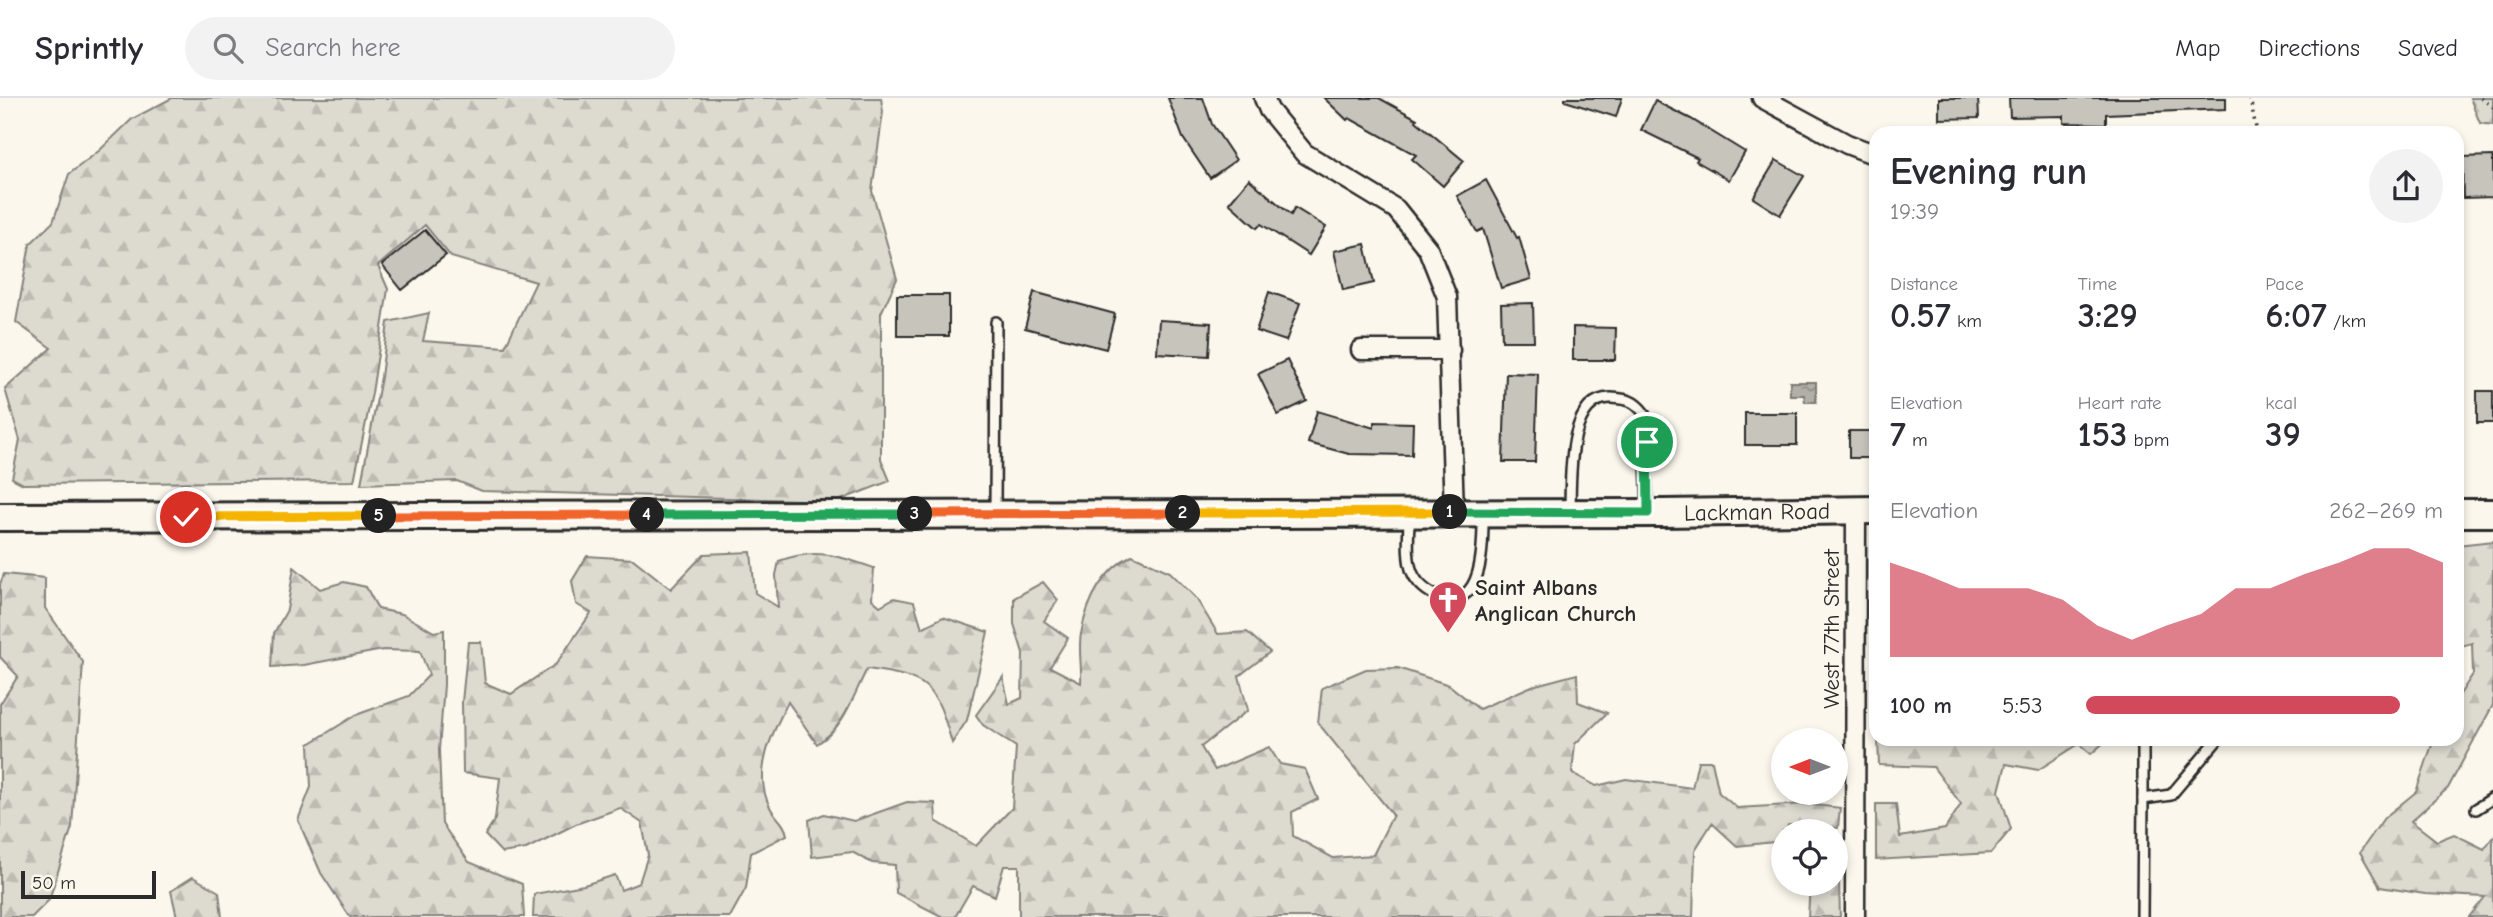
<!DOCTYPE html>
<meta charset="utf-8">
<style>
:root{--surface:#fff;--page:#f2f2f3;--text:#2b2b33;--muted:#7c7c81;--line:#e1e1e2;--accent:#d1495b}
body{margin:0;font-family:"Comic Neue",sans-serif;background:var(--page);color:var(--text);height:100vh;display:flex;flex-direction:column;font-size:26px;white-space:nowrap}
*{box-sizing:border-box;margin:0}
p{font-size:23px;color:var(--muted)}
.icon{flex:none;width:38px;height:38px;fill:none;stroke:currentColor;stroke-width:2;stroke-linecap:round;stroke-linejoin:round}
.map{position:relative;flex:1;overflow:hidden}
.side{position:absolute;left:1869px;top:28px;width:595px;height:620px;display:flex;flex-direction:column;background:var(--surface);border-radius:21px;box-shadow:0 4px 10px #0003}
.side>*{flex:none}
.needle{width:46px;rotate:270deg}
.fabs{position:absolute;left:1771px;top:630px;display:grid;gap:14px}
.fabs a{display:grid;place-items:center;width:77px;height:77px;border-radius:50%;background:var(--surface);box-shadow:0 4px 10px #0003;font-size:35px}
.scale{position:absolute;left:21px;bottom:18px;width:135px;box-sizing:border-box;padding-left:7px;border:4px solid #2b2b2b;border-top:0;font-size:19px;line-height:24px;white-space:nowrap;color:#2b2b2b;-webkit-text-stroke:5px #fbf7ec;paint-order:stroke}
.pin{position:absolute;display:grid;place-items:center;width:60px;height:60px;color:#fff;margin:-30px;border:4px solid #fff;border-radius:50%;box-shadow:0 2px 7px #0007}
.km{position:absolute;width:35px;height:35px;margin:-18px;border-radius:50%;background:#222;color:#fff;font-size:19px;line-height:35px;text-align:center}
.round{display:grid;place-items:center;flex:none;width:74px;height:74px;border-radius:37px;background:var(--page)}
.head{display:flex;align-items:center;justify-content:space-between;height:119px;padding:0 21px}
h1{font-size:38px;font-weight:700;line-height:52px}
.figures{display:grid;grid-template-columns:repeat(3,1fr);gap:10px;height:119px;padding:7px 21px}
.figures div{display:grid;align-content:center}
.figures b{font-size:35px;font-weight:700}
.figures small{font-size:19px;font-weight:400}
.figures p{font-size:19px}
.chart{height:196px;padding:14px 21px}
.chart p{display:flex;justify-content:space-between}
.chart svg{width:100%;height:126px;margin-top:7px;fill:var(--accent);opacity:.7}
ul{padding:0 21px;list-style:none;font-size:23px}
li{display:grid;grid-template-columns:112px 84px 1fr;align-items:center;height:52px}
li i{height:18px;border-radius:9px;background:var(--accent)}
header{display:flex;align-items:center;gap:42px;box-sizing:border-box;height:98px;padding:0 35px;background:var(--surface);border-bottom:2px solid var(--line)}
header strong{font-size:33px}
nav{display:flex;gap:38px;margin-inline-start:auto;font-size:24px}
.search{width:490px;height:63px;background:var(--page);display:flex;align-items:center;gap:18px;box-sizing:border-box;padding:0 24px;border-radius:38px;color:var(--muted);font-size:26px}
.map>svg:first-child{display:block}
.forest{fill:url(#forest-firs);stroke:#84827e;stroke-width:2}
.water{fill:url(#water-ripples);stroke:#7b7a75;stroke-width:2}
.building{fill:#c7c4bc;stroke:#2b2b2b;stroke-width:2}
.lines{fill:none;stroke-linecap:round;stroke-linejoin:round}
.lane-casing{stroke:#2b2b2b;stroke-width:14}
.street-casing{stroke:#2b2b2b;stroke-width:23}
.secondary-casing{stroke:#2b2b2b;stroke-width:32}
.path{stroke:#2b2b2b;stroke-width:3.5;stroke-dasharray:2 5;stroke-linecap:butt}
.lane{stroke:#fbf7ec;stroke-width:9}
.street{stroke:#fbf7ec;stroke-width:18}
.secondary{stroke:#fbf7ec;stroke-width:26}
.split-1-casing{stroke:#fff;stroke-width:14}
.split-2-casing{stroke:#fff;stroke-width:14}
.split-3-casing{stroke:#fff;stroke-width:14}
.split-4-casing{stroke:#fff;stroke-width:14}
.split-5-casing{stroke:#fff;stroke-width:14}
.split-6-casing{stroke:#fff;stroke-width:14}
.split-1{stroke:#22a559;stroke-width:9}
.split-2{stroke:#f5b400;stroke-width:9}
.split-3{stroke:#f0652b;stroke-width:9}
.split-4{stroke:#22a559;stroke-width:9}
.split-5{stroke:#f0652b;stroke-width:9}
.split-6{stroke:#f5b400;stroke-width:9}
.labels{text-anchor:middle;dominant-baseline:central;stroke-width:7;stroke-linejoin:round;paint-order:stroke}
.street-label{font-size:23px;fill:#2b2b2b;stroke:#fbf7ec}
.poi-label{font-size:23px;font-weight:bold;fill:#2b2b2b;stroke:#fbf7ec;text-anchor:start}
</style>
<header>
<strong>Sprintly</strong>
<div class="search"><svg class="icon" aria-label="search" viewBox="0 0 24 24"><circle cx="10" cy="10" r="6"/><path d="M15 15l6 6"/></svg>Search here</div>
<nav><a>Map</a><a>Directions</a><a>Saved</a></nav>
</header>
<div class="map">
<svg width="2493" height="819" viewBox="0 0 2493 819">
<defs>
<pattern id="forest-firs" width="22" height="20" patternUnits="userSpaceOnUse" patternTransform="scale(1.75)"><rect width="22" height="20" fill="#dddad0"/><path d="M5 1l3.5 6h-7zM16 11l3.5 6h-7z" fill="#bebbb3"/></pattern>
<pattern id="water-ripples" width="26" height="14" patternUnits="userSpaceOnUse" patternTransform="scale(1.75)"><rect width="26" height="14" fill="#b1afa7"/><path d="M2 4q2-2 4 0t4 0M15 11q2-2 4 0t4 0" fill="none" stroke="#908f88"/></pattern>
</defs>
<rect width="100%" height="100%" fill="#fbf7ec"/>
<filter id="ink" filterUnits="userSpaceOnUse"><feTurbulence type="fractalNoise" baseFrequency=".0143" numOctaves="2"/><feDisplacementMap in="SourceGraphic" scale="14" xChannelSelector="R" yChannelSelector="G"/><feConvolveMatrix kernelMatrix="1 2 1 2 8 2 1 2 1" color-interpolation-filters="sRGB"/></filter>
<g filter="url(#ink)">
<!-- forest -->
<g class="forest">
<path d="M172 0H881L883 14 872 93 897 181 881 215V361L890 383 838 403 482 393 457 383 361 386 381 279 388 224 429 215 423 243 505 249 536 184 451 159 425 127 378 168 388 191 372 295 354 383 23 386 12 380 20 342 5 291 51 250 16 224 30 146 53 124 69 76 100 52 132 21Z"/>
<path d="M2470 0H2493V27L2480 25Z"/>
<path d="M2493 443V607L2448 690 2411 723 2437 743 2454 736 2484 751 2493 739V819H2469L2485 799 2425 796 2380 789 2360 754 2384 720 2416 694 2434 641 2457 640V601L2473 576 2472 545 2457 549V447Z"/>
<path d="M751 454 755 495 778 509 776 477 779 463C816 449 840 458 874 470L872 501 880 508 894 500 914 504 922 530 943 519 988 534 967 622 952 645C935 586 930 580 867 571 853 598 845 629 817 646L788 604C772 635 752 675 770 709 775 720 785 724 787 737L751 755 746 790 730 819H629L628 817 622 819H533L534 796 584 787 615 777 621 792 639 785 648 757 642 725 620 710 576 726 526 751 502 755 485 737 495 721 500 680 463 675 462 604 468 544H481L485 585 511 596 556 566 591 515 576 506 572 483 587 458 633 461 671 491 704 456Z"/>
<path d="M1132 457 1170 474 1196 500 1218 536 1247 534 1270 554 1239 578 1248 612 1201 649 1215 672 1269 649 1280 666 1305 671 1318 701 1292 714 1293 738 1333 760 1373 757 1393 717 1318 625 1322 590 1366 571 1398 570 1449 587 1479 611 1532 588 1577 576 1578 604 1607 615 1575 646 1572 675 1596 688 1626 681 1692 690 1698 663H1712L1719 695 1737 710 1806 706 1840 710 1838 730 1788 727 1786 733H1783V743L1737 748 1712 725 1695 752 1693 819H1019V768H1004L995 798 973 788 955 819H943L896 795 895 767 872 765 852 754 812 759 809 722 824 716 854 723 907 704 935 705 936 723 976 748 1012 710 1016 649 983 627 976 617 1003 579 1009 606 1022 600 1023 555 1014 526V500L1043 484 1058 502 1044 523 1068 540 1050 569 1081 585C1082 569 1078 551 1081 536 1087 503 1102 473 1132 457Z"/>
<path d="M294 469 320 491 344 484 366 489 378 511 402 516 434 534 444 532V587L439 652 442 726 469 764 522 786 524 819H350L321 775 298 722 311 689 309 646 356 617 409 598 429 577 420 553 383 552 304 567 272 569 274 535 287 512Z"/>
<path d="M4 476 45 480V510L83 564 72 729 49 802 32 819H0V606L18 578 0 559V486Z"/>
<path d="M1878 641V640L2108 641 2091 656 2079 646 2038 672 2006 666 1999 693 2011 731 1991 755 1876 762V706H1896L1900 739 1945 731 1961 706 1933 669 1879 667Z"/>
<path d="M193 779 219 794 222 819H177L171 793Z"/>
<path d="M1836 781 1839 783 1840 819H1808L1810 786H1836Z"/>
</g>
<!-- water -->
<path class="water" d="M1790 284H1816V304H1805L1804 297H1790Z"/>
<!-- building -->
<g class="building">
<path d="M1168 0H1203L1212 26 1236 62 1210 80 1183 40Z"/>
<path d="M1324 0H1379L1417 21 1416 23 1464 63 1443 88 1412 61 1416 57 1349 20 1347 22Z"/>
<path d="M1565 0H1622L1616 19 1565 3Z"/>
<path d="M1939 0H1978L1979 20 1939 21Z"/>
<path d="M2009 0H2226V11L2106 16V26L2064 25V18L2010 19Z"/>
<path d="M1655 3 1691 21 1745 54 1729 82 1696 63 1698 60 1641 32Z"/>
<path d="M2493 58V99L2463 100 2462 59Z"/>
<path d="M1776 62 1804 78 1780 117 1753 100Z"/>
<path d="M1249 81 1291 117 1295 110 1326 129 1309 157 1261 126 1257 130 1229 105Z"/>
<path d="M1486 82 1517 140 1519 139 1531 181 1501 190 1483 131 1477 134 1457 98Z"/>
<path d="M425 132 446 157 402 192 382 167Z"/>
<path d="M1365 146 1374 185 1343 192 1334 153Z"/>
<path d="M1034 194 1115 216 1106 251 1025 230Z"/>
<path d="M1269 194 1300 205 1286 243 1256 233Z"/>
<rect x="897" y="197" width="52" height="41"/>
<path d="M1533 205 1534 243H1502L1501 206Z"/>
<path d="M1159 222 1211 225 1209 258 1157 255Z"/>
<path d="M1573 229 1616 230 1615 262H1573Z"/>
<path d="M1287 262 1307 303 1278 317 1258 276Z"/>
<path d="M1506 275 1538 276 1535 364H1503Z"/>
<rect x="2477" y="293" width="16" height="32"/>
<path d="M1317 313 1374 330V324L1413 325 1412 357 1349 356 1308 345Z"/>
<rect x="1745" y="315" width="52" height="32"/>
<rect x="1849" y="333" width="27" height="27"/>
</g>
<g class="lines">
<!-- lane casing -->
<g class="lane-casing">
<g id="lane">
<path d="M1570 413C1571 383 1566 299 1611 300 1627 301 1634 302 1644 315L1648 414"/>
<path d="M995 414 996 224"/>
<path d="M1409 419C1409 436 1406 458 1412 474 1417 486 1428 495 1440 499 1485 513 1483 442 1483 417"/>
<path d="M2143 701V640"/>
<path d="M2476 711 2493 700"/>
<path d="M2142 819 2143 701 2171 697 2219 640"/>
</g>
</g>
<!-- street casing -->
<g class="street-casing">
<g id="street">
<path d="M1264 0 1269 12 1304 55 1396 111 1428 151 1447 199 1454 414"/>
<path d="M1762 0 1847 46 1876 57"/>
<path d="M1361 252H1450"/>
<path d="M1855 819 1856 412"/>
</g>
</g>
<!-- secondary casing -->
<g class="secondary-casing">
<g id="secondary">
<path d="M2457 415H2493"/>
<path id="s1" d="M0 419 1663 415 1876 412"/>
</g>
</g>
<!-- path -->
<g class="path">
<path d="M2250 0 2257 35"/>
<path d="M2481 0 2493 9"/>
</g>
<!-- lane -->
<use href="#lane" class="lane"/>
<!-- street -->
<use href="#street" class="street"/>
<!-- secondary -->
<use href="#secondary" class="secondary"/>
</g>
</g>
<g class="lines" filter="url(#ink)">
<!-- split-1 casing -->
<g class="split-1-casing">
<path id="split-1" d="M1450 414 1648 415 1647 344"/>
</g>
<!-- split-2 casing -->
<g class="split-2-casing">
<path id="split-2" d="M1183 415 1450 414"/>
</g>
<!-- split-3 casing -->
<g class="split-3-casing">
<path id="split-3" d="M915 416 1183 415"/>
</g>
<!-- split-4 casing -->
<g class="split-4-casing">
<path id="split-4" d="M647 417 915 416"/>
</g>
<!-- split-5 casing -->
<g class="split-5-casing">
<path id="split-5" d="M379 418 647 417"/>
</g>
<!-- split-6 casing -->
<g class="split-6-casing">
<path id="split-6" d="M186 419 379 418"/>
</g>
<!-- split-1 -->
<use href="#split-1" class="split-1"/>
<!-- split-2 -->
<use href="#split-2" class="split-2"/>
<!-- split-3 -->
<use href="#split-3" class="split-3"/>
<!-- split-4 -->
<use href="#split-4" class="split-4"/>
<!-- split-5 -->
<use href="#split-5" class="split-5"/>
<!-- split-6 -->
<use href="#split-6" class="split-6"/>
</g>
<!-- icons -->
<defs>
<g id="church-pin" transform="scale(2.0125)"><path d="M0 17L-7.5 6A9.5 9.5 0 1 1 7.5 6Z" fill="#d1495b" stroke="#fbf7ec"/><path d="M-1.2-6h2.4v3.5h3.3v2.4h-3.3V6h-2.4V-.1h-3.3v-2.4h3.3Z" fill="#fff"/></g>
</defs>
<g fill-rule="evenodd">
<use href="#church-pin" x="1448" y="502"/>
</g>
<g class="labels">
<!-- street labels -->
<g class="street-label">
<text stroke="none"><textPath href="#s1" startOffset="1757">Lackman Road</textPath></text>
<text transform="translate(1831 531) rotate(-90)">West 77th Street</text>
</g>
<!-- poi labels -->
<g class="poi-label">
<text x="1475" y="489">Saint Albans<tspan x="1475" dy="26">Anglican Church</tspan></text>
</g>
</g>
</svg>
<div class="fabs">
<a><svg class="needle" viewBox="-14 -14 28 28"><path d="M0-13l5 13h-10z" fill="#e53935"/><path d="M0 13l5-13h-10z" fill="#7c7c81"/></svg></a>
<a><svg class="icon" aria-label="locate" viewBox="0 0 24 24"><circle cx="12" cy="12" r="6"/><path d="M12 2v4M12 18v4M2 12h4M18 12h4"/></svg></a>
</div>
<div class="scale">50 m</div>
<div class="pin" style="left:1647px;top:344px;background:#1e9e55"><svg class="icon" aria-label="arrive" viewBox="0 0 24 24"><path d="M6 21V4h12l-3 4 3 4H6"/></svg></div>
<div class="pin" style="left:186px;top:419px;background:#d93025"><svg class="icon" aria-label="check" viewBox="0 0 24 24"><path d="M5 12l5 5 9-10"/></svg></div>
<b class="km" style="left:1450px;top:414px">1</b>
<b class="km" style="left:1183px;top:415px">2</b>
<b class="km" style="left:915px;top:416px">3</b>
<b class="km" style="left:647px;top:417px">4</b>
<b class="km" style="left:379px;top:418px">5</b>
<section class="side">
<div class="head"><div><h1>Evening run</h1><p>19:39</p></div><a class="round"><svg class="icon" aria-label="share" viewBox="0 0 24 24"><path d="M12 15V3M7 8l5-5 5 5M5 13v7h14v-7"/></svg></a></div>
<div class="figures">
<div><p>Distance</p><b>0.57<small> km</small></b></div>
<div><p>Time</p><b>3:29</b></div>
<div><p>Pace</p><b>6:07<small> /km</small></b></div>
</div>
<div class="figures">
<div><p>Elevation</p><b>7<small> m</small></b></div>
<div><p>Heart rate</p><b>153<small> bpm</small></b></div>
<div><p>kcal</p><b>39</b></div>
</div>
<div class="chart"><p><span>Elevation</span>262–269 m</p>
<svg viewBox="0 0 160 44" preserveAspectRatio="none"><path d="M0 44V11L10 15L20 20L30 20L40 20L50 24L60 33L70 38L80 33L90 29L100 20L110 20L120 15L130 11L140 6L150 6L160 11V44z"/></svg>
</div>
<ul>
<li><b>100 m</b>5:53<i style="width:88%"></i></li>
</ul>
</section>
</div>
